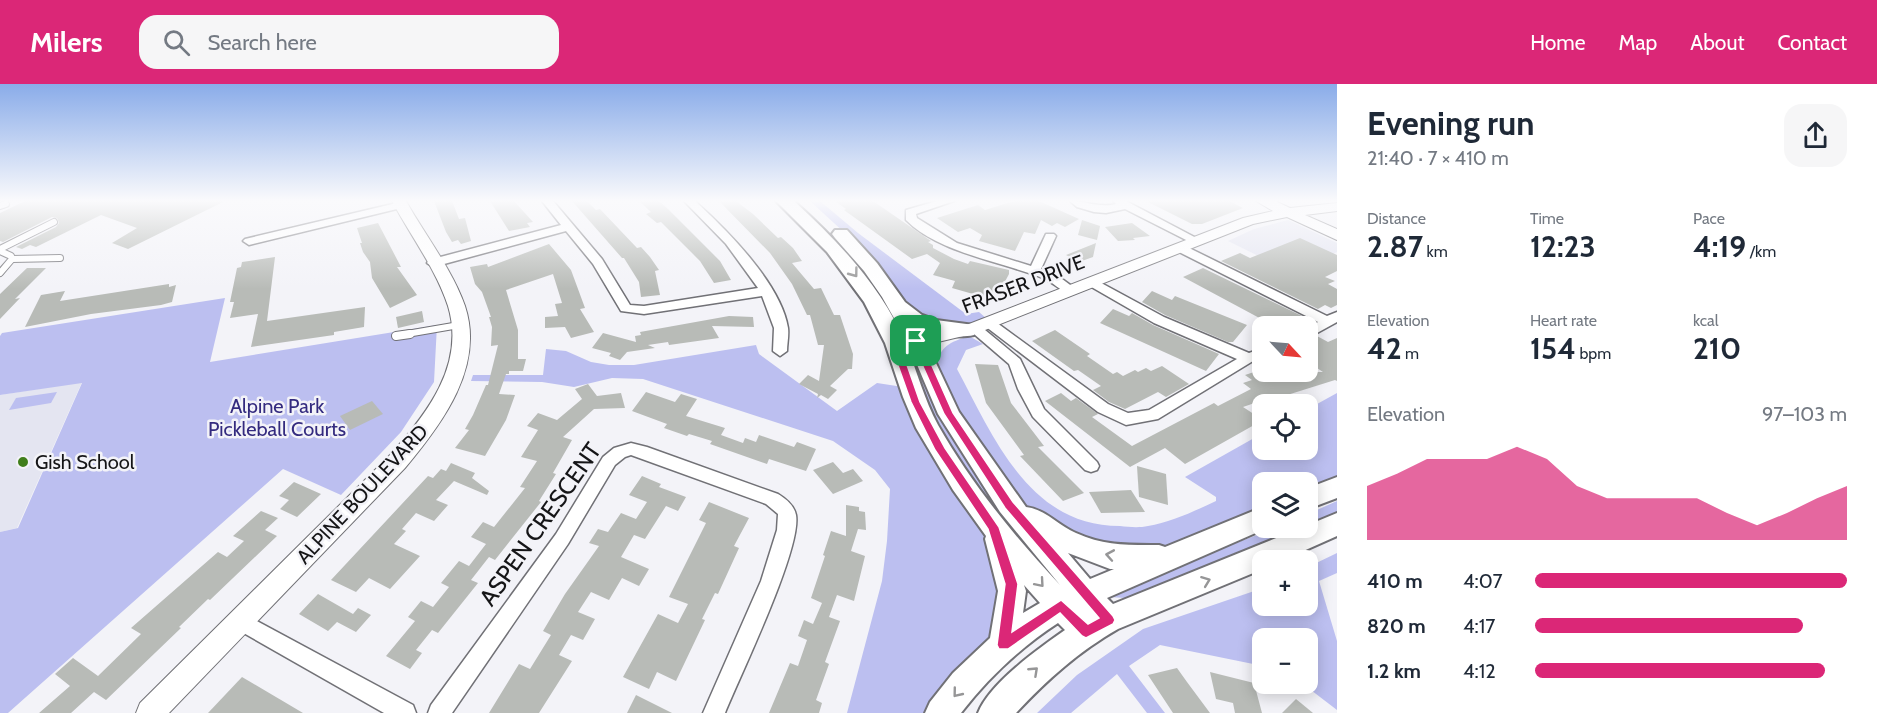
<!DOCTYPE html>
<meta charset="utf-8">
<style>
:root{--surface:#fff;--page:#f6f6f7;--text:#1f2937;--muted:#747a83;--accent:#db2777}
body{margin:0;font-family:Cabin,sans-serif;background:var(--page);color:var(--text);height:100vh;display:flex;flex-direction:column;font-size:22px;white-space:nowrap}
*{box-sizing:border-box;margin:0}
p{font-size:20px;color:var(--muted)}
.icon{flex:none;width:33px;height:33px;fill:none;stroke:currentColor;stroke-width:2;stroke-linecap:round;stroke-linejoin:round}
.map{position:relative;flex:1;overflow:hidden}
.side{display:flex;flex-direction:column;background:var(--surface);width:540px}
.side>*{flex:none}
.needle{width:39px;rotate:116deg}
.controls{position:absolute;left:1252px;top:232px;display:grid;gap:12px}
.controls a{display:grid;place-items:center;width:66px;height:66px;border-radius:12px;background:var(--surface);box-shadow:0 3px 15px #0003;font-size:30px}
.pin{position:absolute;display:grid;place-items:center;width:51px;height:51px;color:#fff;margin:-26px;border-radius:12px;box-shadow:0 3px 9px #0006}
.round{display:grid;place-items:center;flex:none;width:63px;height:63px;border-radius:18px;background:var(--page)}
.overview{display:flex;align-items:center;justify-content:space-between;height:102px;padding:0 30px}
h1{font-size:33px;font-weight:700;line-height:45px}
.metrics{display:grid;grid-template-columns:repeat(3,1fr);gap:9px;height:102px;padding:6px 30px}
.metrics div{display:grid;align-content:center}
.metrics b{font-size:30px;font-weight:700}
.metrics small{font-size:16px;font-weight:400}
.metrics p{font-size:16px}
.chart{height:168px;padding:12px 30px}
.chart p{display:flex;justify-content:space-between}
.chart svg{width:100%;height:108px;margin-top:6px;fill:var(--accent);opacity:.7}
ul{padding:0 30px;list-style:none;font-size:20px}
li{display:grid;grid-template-columns:96px 72px 1fr;align-items:center;height:45px}
li i{height:15px;border-radius:8px;background:var(--accent)}
header{display:flex;align-items:center;gap:36px;box-sizing:border-box;height:84px;padding:0 30px;background:var(--accent);color:#fff}
header strong{font-size:28px}
nav{display:flex;gap:33px;margin-inline-start:auto;font-size:21px}
.search{width:420px;height:54px;background:var(--page);display:flex;align-items:center;gap:15px;box-sizing:border-box;padding:0 21px;border-radius:18px;color:var(--muted);font-size:22px}
main{display:flex;flex:1;min-height:0}
.map>svg:first-child{display:block}
.built{fill:#e4e5f1}
.green{fill:#bcbff0}
.building{fill:#b8bbb7}
.lines{fill:none;stroke-linecap:round;stroke-linejoin:round}
.service-far1-casing{stroke:#717176;stroke-width:8}
.service-casing{stroke:#717176;stroke-width:10}
.minor-casing{stroke:#717176;stroke-width:3}
.tertiary-casing{stroke:#717176;stroke-width:2}
.secondary-casing{stroke:#717176;stroke-width:4}
.service-far1{stroke:#fff;stroke-width:6}
.service{stroke:#fff;stroke-width:8}
.minor{fill:#fff;fill-rule:evenodd}
.tertiary{fill:#fff;fill-rule:evenodd}
.secondary{fill:#fff;fill-rule:evenodd}
.oneway{stroke:#969697}
.route{fill:#db2777;stroke:#fff;stroke-width:1.5;fill-rule:evenodd}
.poi-dot{fill:#407e1b;stroke:#f3f3f8;stroke-width:2}
.labels{text-anchor:middle;dominant-baseline:central;stroke-width:5;stroke-linejoin:round;paint-order:stroke}
.street-label{font-size:20px;fill:#151517;stroke:#f3f3f8}
.park-label{font-size:20px;fill:#342b7f;stroke:#f3f3f8}
.poi-label{font-size:20px;fill:#151517;stroke:#f3f3f8;text-anchor:start}
.near-street-label{font-size:24px;fill:#151517;stroke:#f3f3f8}
</style>
<header>
<strong>Milers</strong>
<div class="search"><svg class="icon" aria-label="search" viewBox="0 0 24 24"><circle cx="10" cy="10" r="6"/><path d="M15 15l6 6"/></svg>Search here</div>
<nav><a>Home</a><a>Map</a><a>About</a><a>Contact</a></nav>
</header>
<main>
<div class="map">
<svg width="1337" height="629" viewBox="0 0 1337 629">
<rect width="100%" height="100%" fill="#f3f3f8"/>
<!-- built -->
<g class="built">
<path d="M1288 136 1337 159V168L1295 190 1228 157 1254 145Z"/>
<path d="M82 298 17 444 0 448V311Z"/>
</g>
<!-- green -->
<g class="green">
<path d="M810 117H820L858 149 966 230 979 228 987 235 960 242 932 238 905 223 859 162Z"/>
<path d="M225 214 210 278 437 241 434 298 401 348 341 411 283 385 8 629H0V448L18 444 82 299 0 311V252L2 249Z"/>
<path d="M969 252 983 260 966 266 957 285C994 354 1029 442 1120 442 1129 443 1139 444 1148 442 1171 438 1195 427 1216 417V413L1185 393 1263 349V366H1308V325L1337 309V396L1308 408V399H1263V426L1171 461 1153 464 1088 458 1021 421 962 340 937 282C939 262 951 258 969 252Z"/>
<path d="M756 261 759 270 837 327 877 299 903 303 987 452 1002 493 991 551 926 629H847L882 497 887 457 890 405 875 386 833 357 643 295 612 294 574 303 542 298 471 297 473 291H543L546 265 566 267 591 278 609 281H634Z"/>
<path d="M912 267C925 298 938 329 955 358 984 406 1020 448 1054 492L1050 494 969 395 927 326 910 270Z"/>
<path d="M57 308 51 319 9 326 16 314Z"/>
<path d="M1337 417V429L1308 442V430Z"/>
<path d="M1275 444H1303L1138 510 1125 514 1109 513 1110 507Z"/>
<path d="M1337 469V489L1319 497 1337 557V626L1303 600H1308V555H1263V582L1160 561 1129 582 1165 629H1147L1117 590 1071 629H1037L1077 591 1143 545 1263 504V522H1308V483Z"/>
</g>
<!-- building -->
<g class="building">
<path d="M25 117H225L128 165 112 159 137 144 101 131 36 163 30 161 22 165 16 163 56 143 59 139 57 134 52 133 3 158 0 157V129Z"/>
<path d="M434 117H452L459 135 465 134 471 157 461 160 458 156 452 158 446 148Z"/>
<path d="M490 117H514L533 138 527 139 530 143 509 147Z"/>
<path d="M572 117H587L596 126 600 125 637 164 641 163 650 173 659 186 655 187 660 211 641 213 639 198 624 174H622Z"/>
<path d="M639 117H659L668 125 720 177 731 196 714 199 700 177 661 138 657 139 646 130 651 128Z"/>
<path d="M719 117H736L753 130 778 154 781 153 793 164 802 177 792 179 814 205 821 204 834 231H840L853 270 852 285H848L830 302 837 306 828 315 821 311 817 314 818 310 799 300 808 291 819 297 824 261H818L810 231H807L792 200 770 169Z"/>
<path d="M835 117H873L931 157 928 158 933 161V164L954 175 968 180 970 177 1009 186V190L999 209 995 208 990 219 972 213 973 210 952 204 955 197 933 191 940 179 927 170 912 175 844 126 846 125Z"/>
<path d="M1014 117H1039L1079 135 1065 143 1057 139 1052 142 1041 136 1035 150 1024 148 1015 167 979 157 982 151 970 144 958 148 937 134 978 121 985 126Z"/>
<path d="M1146 117H1229L1243 124 1202 140H1192Z"/>
<path d="M1082 136 1100 142 1097 156 1078 151Z"/>
<path d="M378 139 401 183H397L417 211 390 224 372 194 370 178 363 168 360 159H362L357 144Z"/>
<path d="M1132 139 1150 152 1133 154 1135 156 1118 157 1105 143Z"/>
<path d="M1300 154 1337 171V187L1325 193 1335 197 1328 200 1337 205V221L1331 224 1325 221 1318 225 1221 177 1240 169 1250 174Z"/>
<path d="M1096 159 1093 173 1079 178 1066 171Z"/>
<path d="M549 160 571 186 585 224 580 225 594 248 571 254 565 243 545 244V233L558 232 555 220 562 219 553 190 506 206 518 246V275H526L523 287H509V290H506L499 310 515 311 506 336 485 372 455 364 469 346 465 345 473 331 486 301H488L498 261 491 262 492 243 489 233H491L482 208 475 200 470 183 487 180 488 183Z"/>
<path d="M275 173 267 237 365 223 364 243 334 248V251L251 263 258 230 230 234 234 218H230L237 184 241 183 242 178Z"/>
<path d="M27 184H46L15 215 20 214 0 235V210Z"/>
<path d="M1203 184 1302 232 1294 237 1306 243H1276L1183 193Z"/>
<path d="M169 200V203L176 201 172 218 161 221 91 230 25 243 41 211 65 207 60 217Z"/>
<path d="M1152 207 1172 216 1175 212 1247 241 1233 258H1228L1165 231 1142 218Z"/>
<path d="M1113 225 1129 232 1132 229 1153 241 1219 270 1206 287 1100 239Z"/>
<path d="M422 227 424 238 398 244 396 233Z"/>
<path d="M729 232 753 233 754 243 712 242 719 254 669 261 668 258 648 261 655 264 627 268 620 276 609 272 611 269 592 264 603 249 636 258 635 252 641 251 640 248Z"/>
<path d="M1055 246 1090 270 1087 272 1113 290 1117 288 1123 292 1135 286 1138 288 1146 284 1151 287 1162 282 1189 300 1166 313 1158 308 1125 325 1109 318 1093 306 1101 302 1078 286 1074 287 1032 257Z"/>
<path d="M1317 252 1328 258 1337 254V297L1335 296 1284 312 1281 310 1243 323 1263 336 1185 380 1165 364 1130 383 1045 317 1061 309 1071 317 1076 314 1098 330 1092 333 1132 362 1214 319 1218 322 1251 305 1243 299 1252 296 1245 291 1263 285V288H1323L1308 278V257Z"/>
<path d="M975 280 998 281 1011 319 1044 362 1038 363 1084 409 1063 417 1020 372 1024 371 986 319Z"/>
<path d="M588 300 597 312 621 309 625 324 594 325 563 353 572 356 553 389 556 390 539 417 541 418 495 476 489 473 471 496 478 499 438 549 432 546 416 566 422 569 410 585 386 572 415 537 408 533 421 517 433 523 449 503 441 499 459 477 469 482 486 460 471 453 483 438 494 443 525 404 520 403 537 377 521 373 538 346 527 342 538 329 557 336 582 315 575 305Z"/>
<path d="M646 308 675 318 681 310 697 315 686 332 725 344 721 351 743 359 745 354 756 358 759 351 794 363 797 358 816 365 806 387 769 375 767 380 710 360 712 357 689 350 687 352 664 344 667 340 632 327Z"/>
<path d="M372 317 383 330 350 346 340 332Z"/>
<path d="M833 378 843 389 853 385 863 397 833 410 813 386Z"/>
<path d="M451 379 475 389 472 394 489 407 487 411 454 397 436 416 448 421 434 437 416 429 402 445 406 447 394 460 420 472 390 505 369 494 356 508 331 496 428 392 433 394 441 385 446 387Z"/>
<path d="M1137 382 1166 390 1168 421 1139 413Z"/>
<path d="M642 392 661 400 659 403 686 413 678 427 666 422 645 455 634 451 621 473 649 485 639 502 622 494 609 516 591 508 578 528 595 535 583 556 571 551 559 571 572 577 539 629H489L519 580 530 585 551 551 543 547 565 510 599 462 589 459 598 445 608 448 621 429 636 435 647 418 629 411Z"/>
<path d="M294 398 321 410 297 433 280 425 289 416 279 412Z"/>
<path d="M1131 406 1145 428 1101 429 1089 408Z"/>
<path d="M709 418 749 434 734 462 739 464 718 510 715 509 702 535 705 536 676 597 657 588 649 605 623 593 658 530 678 539 688 520 669 513 706 439 699 436Z"/>
<path d="M846 421 859 423V427L865 428 866 446 858 445 851 467 865 472 854 517 837 511 829 533 840 537 825 578 829 580 816 616 822 619 819 629H769L790 579 798 582 807 556 798 552 804 536 813 540 822 519 811 514 825 472 823 471 831 447 846 452Z"/>
<path d="M261 427 278 434 265 446 277 452 210 516 208 515 179 543 181 544 106 616 94 608 71 629H39L70 602 55 590 73 574 98 592 141 550 131 544 218 468 227 473 244 457 233 452Z"/>
<path d="M318 510 353 530 358 524 371 531 356 548 337 538 328 547 299 530Z"/>
<path d="M1177 584 1187 598 1210 629H1173L1148 591Z"/>
<path d="M1210 588 1254 599 1262 629H1235L1233 619 1216 615Z"/>
<path d="M242 593 303 629H208Z"/>
<path d="M636 611 672 629H627Z"/>
<path d="M1296 615 1313 629H1282Z"/>
</g>
<g class="lines">
<!-- service-far1 casing -->
<g class="service-far1-casing">
<g id="service-far1">
<path d="M0 122 6 120"/>
<path d="M0 165 54 138"/>
<path d="M0 167 11 172 12 175 0 189"/>
<path d="M12 175 60 174"/>
<path d="M401 251 459 241"/>
</g>
</g>
<!-- service casing -->
<g class="service-casing">
<path id="service" d="M396 252 410 250"/>
</g>
<!-- minor casing -->
<g class="minor-casing">
<g id="minor">
<path d="M542 117H553L602 175 630 221 644 222 758 204 726 160 684 117H695C727 146 781 200 788 244 789 251 787 260 787 267L780 272 773 267 774 244 762 212 644 230 621 227 593 180 566 147 433 183 427 179 429 176 561 141Z"/>
<path d="M937 117H954L916 130 917 134 957 159 1031 182 1046 150H1054L1056 152 1041 185 1054 189 1077 206 1071 210C1060 207 1053 198 1043 194 1002 178 937 168 906 136V126Z"/>
<path d="M1070 117C1086 117 1099 124 1116 120L1113 117H1126L1202 157 1200 159H1192L1125 125 1106 129 1094 128 1077 123Z"/>
<path d="M401 118 406 121 405 123 249 161 243 157 245 155Z"/>
<path d="M1181 160 1327 232 1337 228V238L1308 254V244L1318 238 1177 167V161Z"/>
<path d="M1092 194 1164 233 1249 269 1263 264V274L1253 277 1158 335 1126 341 1098 328 981 239 988 235 993 236 1108 320 1128 329 1149 326 1237 275 1154 239 1088 201 1086 198Z"/>
<path d="M974 240 979 241 1020 275 1044 325 1097 378 1099 382 1097 386 1091 388 1085 386 1033 333 1018 305 1009 280 967 244Z"/>
<path d="M631 359 647 363 778 410C786 415 794 421 796 431 802 464 740 592 725 629H703L761 497 777 446 778 430 766 420 631 371 625 373 615 381 568 460 452 629H428L431 621 556 450 603 373 614 364Z"/>
<path d="M240 528 413 621 416 629H384L233 543 230 537 233 531Z"/>
</g>
</g>
<!-- tertiary casing -->
<g class="tertiary-casing">
<g id="tertiary">
<path d="M392 117H406C425 151 452 185 465 222 485 283 442 340 405 384L169 629H136L140 619 389 372C426 331 466 281 448 222 436 185 410 151 392 117Z"/>
<path d="M1256 117H1275L1290 124 1337 119V127L1305 131 1337 145V156L1287 133 1253 140 980 248 917 263H889L886 259 889 255 969 240 1243 134 1273 127Z"/>
</g>
</g>
<!-- secondary casing -->
<g class="secondary-casing">
<g id="secondary">
<path d="M776 117H794C839 158 882 203 906 260 917 287 924 315 938 341 971 399 1014 452 1060 501L1000 428 938 330 907 257 882 213 864 187 835 154 832 150 835 146H847L877 179 905 218 922 231 936 236 974 241 977 246 974 251C957 255 937 250 920 245L959 328 1026 423C1045 425 1059 442 1076 449 1105 462 1128 461 1159 461L1165 463 1263 423V444H1267L1107 514 1113 520 1301 444H1308V441L1337 429V452L1281 477H1263V485L1118 545C1078 568 1048 595 1016 629H978C990 599 1038 565 1065 546L1058 539C1021 563 988 594 961 629H925L930 618 953 589 990 554 998 507 985 455 986 452 953 406 916 344 903 313 885 259 864 218 827 168ZM1068 469 1110 485H1114L1090 495ZM1024 501 1040 519 1023 529 1026 507Z"/>
<path d="M1337 393V414L1308 425V404Z"/>
</g>
</g>
<!-- service-far1 -->
<use href="#service-far1" class="service-far1"/>
<!-- service -->
<use href="#service" class="service"/>
<!-- minor -->
<use href="#minor" class="minor"/>
<!-- tertiary -->
<use href="#tertiary" class="tertiary"/>
<!-- secondary -->
<use href="#secondary" class="secondary"/>
</g>
<!-- one-way arrows -->
<defs><path id="oneway-chevron" d="M-2-3.5L2.5 0L-2 3.5" fill="none" stroke-width="1.6" stroke-linecap="round" stroke-linejoin="round" transform="scale(1.5)"/></defs>
<g class="oneway">
<use href="#oneway-chevron" transform="translate(854 189) rotate(53)"/>
<use href="#oneway-chevron" transform="translate(1110 471) rotate(-170)"/>
<use href="#oneway-chevron" transform="translate(1206 497) rotate(-21)"/>
<use href="#oneway-chevron" transform="translate(1040 499) rotate(49)"/>
<use href="#oneway-chevron" transform="translate(1034 587) rotate(-43)"/>
<use href="#oneway-chevron" transform="translate(957 609) rotate(129)"/>
</g>
<!-- sky -->
<linearGradient id="sky" x2="0" y2="1"><stop stop-color="#8aace9"/><stop offset="0.57" stop-color="#fafafc"/><stop offset="1" stop-color="#fafafc" stop-opacity="0"/></linearGradient>
<rect width="1337" height="205" fill="url(#sky)"/>
<!-- route -->
<path class="route" d="M916 254 921 257 953 329 1013 418 1113 532 1115 536 1113 540 1086 554 1082 552 1060 529 1008 565H999L997 561 1005 500 988 445 935 366 911 318 890 259 895 256ZM913 260 944 330 1005 424 1099 534 1088 540 1061 516 1012 548 1018 500 999 443 945 364 920 318 900 261Z"/>
<!-- markers -->
<circle class="poi-dot" cx="23" cy="378" r="6"/>
<g class="labels">
<!-- street labels -->
<g class="street-label">
<text transform="translate(1023 200) rotate(-21)">FRASER DRIVE</text>
<text transform="translate(362 410) rotate(-47)">ALPINE BOULEVARD</text>
</g>
<!-- park labels -->
<g class="park-label">
<text x="277" y="322">Alpine Park<tspan x="277" dy="23">Pickleball Courts</tspan></text>
</g>
<!-- poi labels -->
<g class="poi-label">
<text x="35" y="378">Gish School</text>
</g>
<!-- near-street labels -->
<g class="near-street-label">
<text transform="translate(540 440) rotate(-55)">ASPEN CRESCENT</text>
</g>
</g>
</svg>
<div class="controls">
<a><svg class="needle" viewBox="-14 -14 28 28"><path d="M0-13l5 13h-10z" fill="#e53935"/><path d="M0 13l5-13h-10z" fill="#747a83"/></svg></a>
<a><svg class="icon" aria-label="locate" viewBox="0 0 24 24"><circle cx="12" cy="12" r="6"/><path d="M12 2v4M12 18v4M2 12h4M18 12h4"/></svg></a>
<a><svg class="icon" aria-label="layers" viewBox="0 0 24 24"><path d="M12 4l9 5-9 5-9-5zM3 14l9 5 9-5"/></svg></a>
<a>+</a>
<a>−</a>
</div>
<div class="pin" style="left:916px;top:257px;background:#1e9e55"><svg class="icon" aria-label="arrive" viewBox="0 0 24 24"><path d="M6 21V4h12l-3 4 3 4H6"/></svg></div>
</div>
<section class="side">
<div class="overview"><div><h1>Evening run</h1><p>21:40 · 7 × 410 m</p></div><a class="round"><svg class="icon" aria-label="share" viewBox="0 0 24 24"><path d="M12 15V3M7 8l5-5 5 5M5 13v7h14v-7"/></svg></a></div>
<div class="metrics">
<div><p>Distance</p><b>2.87<small> km</small></b></div>
<div><p>Time</p><b>12:23</b></div>
<div><p>Pace</p><b>4:19<small> /km</small></b></div>
</div>
<div class="metrics">
<div><p>Elevation</p><b>42<small> m</small></b></div>
<div><p>Heart rate</p><b>154<small> bpm</small></b></div>
<div><p>kcal</p><b>210</b></div>
</div>
<div class="chart"><p><span>Elevation</span>97–103 m</p>
<svg viewBox="0 0 160 44" preserveAspectRatio="none"><path d="M0 44V22L10 17L20 11L30 11L40 11L50 6L60 11L70 22L80 27L90 27L100 27L110 27L120 33L130 38L140 33L150 27L160 22V44z"/></svg>
</div>
<ul>
<li><b>410 m</b>4:07<i style="width:100%"></i></li>
<li><b>820 m</b>4:17<i style="width:86%"></i></li>
<li><b>1.2 km</b>4:12<i style="width:93%"></i></li>
</ul>
</section>
</main>
